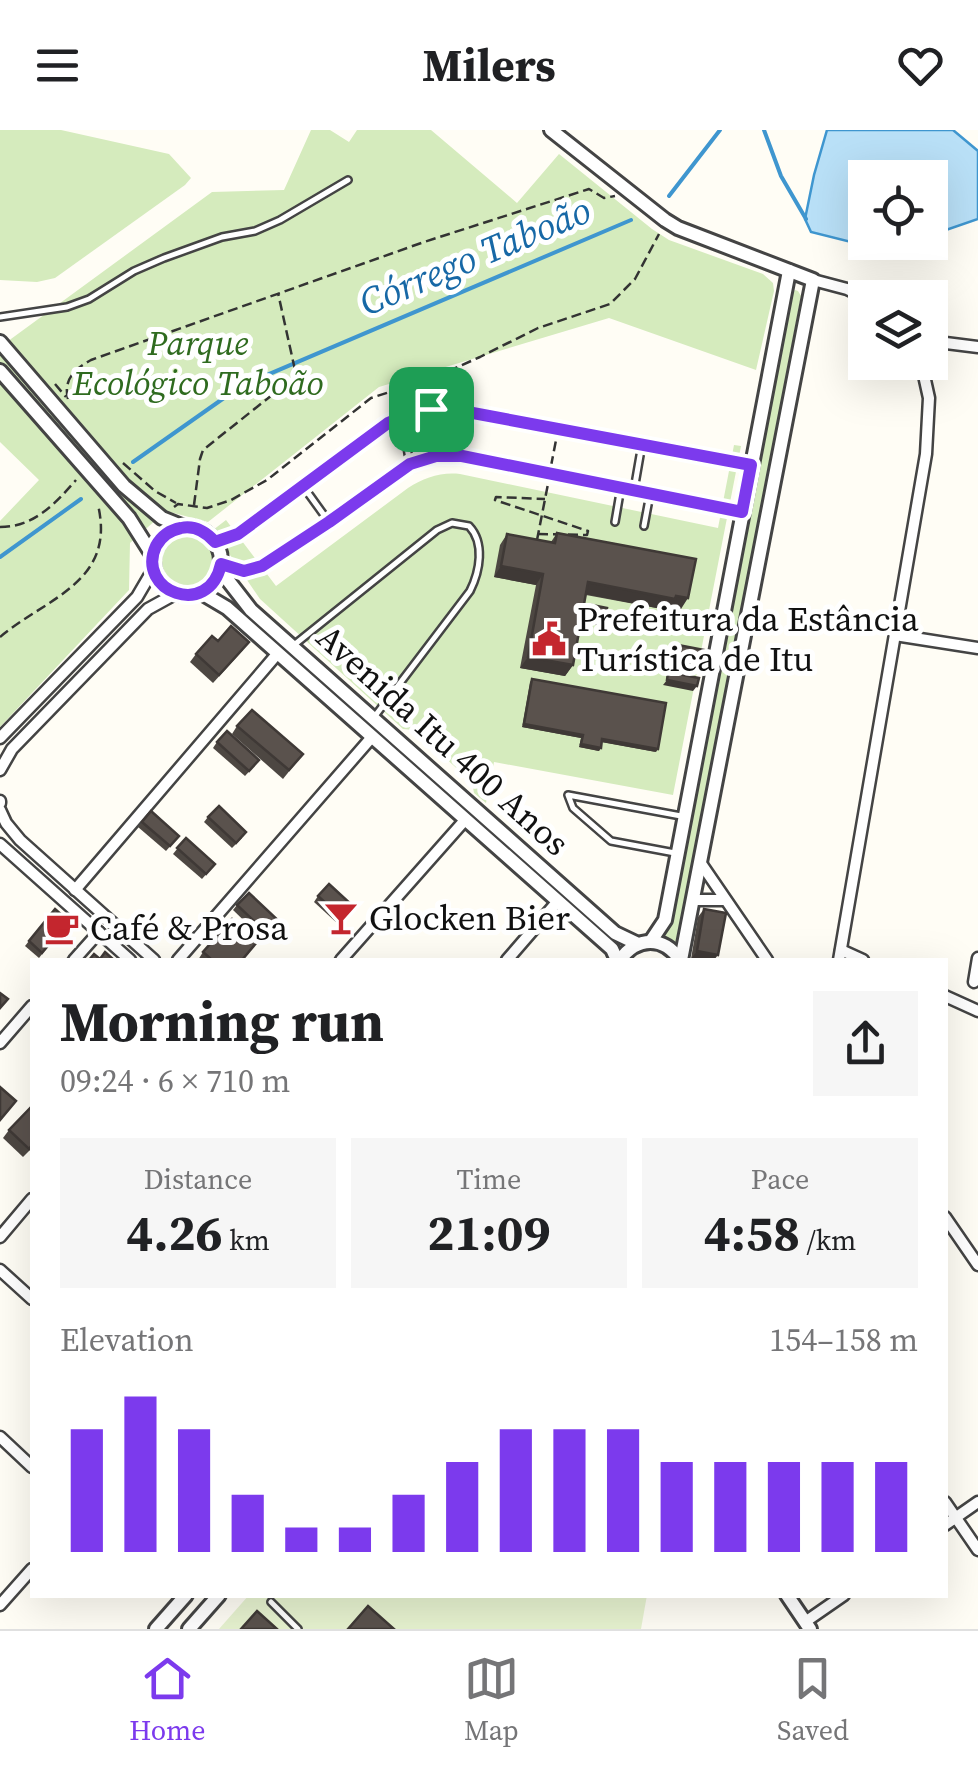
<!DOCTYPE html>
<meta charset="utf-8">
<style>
:root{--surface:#fff;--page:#f6f6f6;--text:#202124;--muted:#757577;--line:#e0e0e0;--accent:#7c3aed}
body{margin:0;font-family:"Source Serif 4",serif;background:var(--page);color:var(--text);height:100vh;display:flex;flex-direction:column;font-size:38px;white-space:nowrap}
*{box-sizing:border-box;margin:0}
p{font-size:32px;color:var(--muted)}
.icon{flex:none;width:55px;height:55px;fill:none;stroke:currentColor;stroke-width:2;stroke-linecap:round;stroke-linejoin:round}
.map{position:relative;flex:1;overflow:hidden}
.drawer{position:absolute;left:30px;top:828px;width:918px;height:640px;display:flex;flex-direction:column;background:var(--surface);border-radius:0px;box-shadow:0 10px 40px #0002}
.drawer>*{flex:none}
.tools{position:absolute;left:848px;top:30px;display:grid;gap:20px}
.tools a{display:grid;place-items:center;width:100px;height:100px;border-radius:0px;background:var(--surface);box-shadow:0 10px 40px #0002;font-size:50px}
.pin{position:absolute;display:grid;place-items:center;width:85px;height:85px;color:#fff;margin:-42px;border-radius:20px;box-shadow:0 5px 15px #0006}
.round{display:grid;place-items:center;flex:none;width:105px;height:105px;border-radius:0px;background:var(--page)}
.summary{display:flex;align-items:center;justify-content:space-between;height:170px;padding:0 30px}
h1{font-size:55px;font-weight:700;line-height:75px}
.stats{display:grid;grid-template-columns:repeat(3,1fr);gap:15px;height:170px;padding:10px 30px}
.stats div{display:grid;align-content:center;border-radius:0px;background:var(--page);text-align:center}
.stats b{font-size:50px;font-weight:700}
.stats small{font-size:28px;font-weight:400}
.stats p{font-size:28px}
.chart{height:280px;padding:20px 30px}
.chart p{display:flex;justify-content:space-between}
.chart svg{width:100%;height:180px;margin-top:10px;stroke:var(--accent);stroke-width:6}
header{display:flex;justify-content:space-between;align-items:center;height:130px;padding:0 30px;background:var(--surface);font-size:45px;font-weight:700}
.tabs{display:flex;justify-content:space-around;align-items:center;height:140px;border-top:2px solid var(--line);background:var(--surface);font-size:28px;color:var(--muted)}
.tabs a{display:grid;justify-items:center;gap:5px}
.tabs .active{color:var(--accent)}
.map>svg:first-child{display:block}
.green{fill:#d5ebbd}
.pitch{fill:#e6f2cf}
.water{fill:#b9e0f7;stroke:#3f96cf;stroke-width:2.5}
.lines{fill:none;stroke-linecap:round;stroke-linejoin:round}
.stream{stroke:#3f96cf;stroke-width:4}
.service-casing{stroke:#444;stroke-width:10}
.minor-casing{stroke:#444;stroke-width:15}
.tertiary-casing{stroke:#444;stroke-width:18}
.path{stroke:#333;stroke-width:2.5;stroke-dasharray:10 5;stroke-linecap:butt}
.service{stroke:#fff;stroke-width:5}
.minor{stroke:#fff;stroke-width:10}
.tertiary{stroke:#fff;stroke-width:12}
.wall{fill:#4d4742}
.shaded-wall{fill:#3f3936}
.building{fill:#5a524d;stroke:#3f3936;stroke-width:2.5}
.route-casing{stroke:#fff;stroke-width:20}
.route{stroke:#7c3aed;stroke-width:12}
.labels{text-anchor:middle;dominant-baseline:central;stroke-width:10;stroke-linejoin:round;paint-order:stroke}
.park-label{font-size:35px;font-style:italic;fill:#2f6b1f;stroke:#fff}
.poi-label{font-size:35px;fill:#111;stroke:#fff;text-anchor:start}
.street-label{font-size:35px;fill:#111;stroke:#fff}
.water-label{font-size:38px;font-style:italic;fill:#1768a6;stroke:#fff}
</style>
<header><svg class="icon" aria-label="menu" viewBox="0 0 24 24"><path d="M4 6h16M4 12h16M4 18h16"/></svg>Milers<svg class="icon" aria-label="heart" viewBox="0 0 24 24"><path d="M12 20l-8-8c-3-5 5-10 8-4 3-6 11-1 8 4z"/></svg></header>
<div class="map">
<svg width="978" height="1499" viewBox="0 0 978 1499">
<rect width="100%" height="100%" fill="#fffdf5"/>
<!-- green -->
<g class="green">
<path d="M0 0H61L169 24 191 48 185 55 55 148 37 152 0 150Z"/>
<path d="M311 0H330L349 12 357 0H431L517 73 559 24 652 99 669 110 763 144 773 153 774 161 756 240 609 188 379 257 208 392 166 381 130 413 129 460 0 597V391L39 350 0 312V217L212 62 284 60Z"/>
<path d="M795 160 798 161 801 166 678 816 665 807 668 800 790 164Z"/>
<path d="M734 315 741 316 673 665 494 632 486 673 474 663 472 652 414 600 403 599 260 469 213 400 226 390 276 456 408 358C424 348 440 342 460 344L718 398Z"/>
<circle cx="187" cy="431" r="28"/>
</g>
<!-- pitch -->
<path class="pitch" d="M249 1465H647L641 1499H219Z"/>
<!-- water -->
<path class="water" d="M827 0H953L978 21V89L946 100 930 102V48H865V112L882 113 871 117 811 102 805 89 814 45Z"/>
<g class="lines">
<!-- stream -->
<g class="stream">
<path d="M764 0 781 46 806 89"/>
<path d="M669 66 720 0"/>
<path d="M133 332 241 256 631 90"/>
<path d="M0 427 81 369"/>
</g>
<!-- service casing -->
<g class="service-casing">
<g id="service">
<path d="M0 187 67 177 89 169 134 141 164 128 222 107 255 101 280 90 348 50"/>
<path d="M402 288 410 335"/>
<path d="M303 356 329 392"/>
<path d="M634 360 642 314"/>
<path d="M615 392 621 357"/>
<path d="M644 396 650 364"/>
<path d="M215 412 237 405 388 293C414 281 435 277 463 280L748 334"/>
<path d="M221 434 244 441 262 436 329 392 410 335 436 326H462L742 382"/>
<path d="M294 515 437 400 452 393 469 396C485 413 480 441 470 461L375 586"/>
<path d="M675 723 611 711 573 678 568 665 681 686"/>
<path d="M271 1472 298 1499"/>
</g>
</g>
<!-- minor casing -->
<g class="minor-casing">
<g id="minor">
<path d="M813 150 847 159 866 168"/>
<path d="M930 211 978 217"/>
<path d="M895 505 978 518"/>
<path d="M0 608 137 467 154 438"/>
<path d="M0 640 12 619 148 479 177 463"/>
<path d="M0 671V673"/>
<path d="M0 680 6 693 20 710 154 830"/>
<path d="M0 714 130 830"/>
<path d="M700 732 767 830"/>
<path d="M75 760 278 523"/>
<path d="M694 770H725"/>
<path d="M841 820 863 830"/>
<path d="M74 830 99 802"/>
<path d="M178 830 372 607"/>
<path d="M341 830 465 690"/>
<path d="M507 830 558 771"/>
<path d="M839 830 926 324 929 268 921 232"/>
<path d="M974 852 978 828"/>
<path d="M945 866 978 881"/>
<path d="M0 913 32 876"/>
<path d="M945 1087 978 1135"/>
<path d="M0 1107 32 1069"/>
<path d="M0 1140 32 1169"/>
<path d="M0 1307 32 1337"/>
<path d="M945 1372 978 1420"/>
<path d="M945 1395 978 1372"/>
<path d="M0 1475 32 1439"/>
<path d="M805 1492 844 1465"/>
</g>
</g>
<!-- tertiary casing -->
<g class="tertiary-casing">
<g id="tertiary">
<path d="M551 0 665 90 678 98 813 150 681 830"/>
<path d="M0 212 124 356 162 388 184 397"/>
<path d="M0 241 129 388 153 426"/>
<circle cx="187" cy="431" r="34"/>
<path d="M220 440 251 480 615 803 638 814"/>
<path d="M200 462 227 478 612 819 617 830"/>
<path d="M651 811 665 790 789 141"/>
<path d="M620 830C637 806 664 806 680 830"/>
<path d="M787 1465 810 1499"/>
<path d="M156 1499 186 1465"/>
<path d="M189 1499 219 1465"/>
</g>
</g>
<!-- path -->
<g class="path">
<path d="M55 254 66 267"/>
<path d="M68 269C63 249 75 239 91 230L424 112 589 59 604 68 615 66"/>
<path d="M123 333 155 361 176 373"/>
<path d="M551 336 557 305"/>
<path d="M194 375 200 329 203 320 292 249 295 240 278 163"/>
<path d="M174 377 178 374 207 378 231 370 267 350 371 268 433 248 480 227 538 198 610 174 635 149 659 104"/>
<path d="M0 397C34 397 55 374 76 350"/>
<path d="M538 404 587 405 588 401 495 370 496 367 545 369"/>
<path d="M537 410 548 354"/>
<path d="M0 507C48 467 116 452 98 375"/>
</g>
<!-- service -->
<use href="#service" class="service"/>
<!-- minor -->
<use href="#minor" class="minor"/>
<!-- tertiary -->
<use href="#tertiary" class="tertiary"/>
</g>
<!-- wall -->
<g class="wall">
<path d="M557 403 681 479 669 477 667 480 586 465 573 535 565 546 520 538 536 455 494 447 500 415 507 404 551 412Z"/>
<path d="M218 511 243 520 213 553 190 532 196 524Z"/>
<path d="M532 549 656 622 602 612 599 621 579 617 581 608 522 597 530 552Z"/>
<path d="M237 596 303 624 283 649 232 604Z"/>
<path d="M217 612 255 635 245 646 213 618Z"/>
<path d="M151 681 179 706 166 721 138 697Z"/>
<path d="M208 687 242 708 232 718 204 692Z"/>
<path d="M186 708 215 734 202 749 173 724Z"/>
<path d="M318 766 353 776 338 794 314 772Z"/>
<path d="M237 775 282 794 266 812 233 780Z"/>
<path d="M704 779 718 825 691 829 698 787Z"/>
<path d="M59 790 65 795 39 828 25 816 29 811Z"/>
<path d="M257 812 243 830H198L203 822Z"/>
<path d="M9 1000 32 1018 23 1027 3 1008Z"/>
</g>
<!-- shaded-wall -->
<g class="shaded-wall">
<path d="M501 436 543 444 536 455 494 447Z"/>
<path d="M588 452 676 466 688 468 681 479 669 477 667 480 580 463Z"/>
<path d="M589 490 604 493 602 496 587 493Z"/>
<path d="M528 527 573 535 565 546 520 538Z"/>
<path d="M671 527 701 533 698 538 667 532Z"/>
<path d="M667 550 697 556 693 561 663 555Z"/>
<path d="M524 594 583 605 581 608 522 597Z"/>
<path d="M602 609 658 619 656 622 601 612Z"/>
<path d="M581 614 601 618 599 621 579 617Z"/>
<path d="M697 821 718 825 714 830 691 829Z"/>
</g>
<!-- building -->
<g class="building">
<path d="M557 403 696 429 688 468 676 466 675 469 588 452 573 535 528 527 543 444 501 436 507 404 555 413Z"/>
<path d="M592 475 607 478 604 493 589 490Z"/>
<path d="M231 496 249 512 219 545 196 524 212 506 218 511Z"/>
<path d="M673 514 704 520 701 533 671 527Z"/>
<path d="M668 542 699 548 697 556 667 550Z"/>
<path d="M532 549 666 573 658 619 602 609 601 618 581 614 583 605 524 594Z"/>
<path d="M252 580 303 624 289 640 237 596Z"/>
<path d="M227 601 259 630 249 641 217 612Z"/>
<path d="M219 676 246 702 236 713 208 687Z"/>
<path d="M151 681 179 706 170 716 142 692Z"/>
<path d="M186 708 215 734 206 744 177 718Z"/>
<path d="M329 754 353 776 342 788 318 766Z"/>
<path d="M249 763 282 794 270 806 237 775Z"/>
<path d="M55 779 63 786 59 790 65 795 42 823 29 811Z"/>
<path d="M704 779 726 783 718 825 697 821Z"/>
<path d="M232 789 257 812 242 830H212L203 822Z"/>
<path d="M105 822 114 830H89L94 824 100 829Z"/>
<path d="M0 863 8 869 0 878Z"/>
<path d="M0 957 16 971 0 990Z"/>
<path d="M32 976V1015L29 1019 9 1000Z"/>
<path d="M368 1476 394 1499H348Z"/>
<path d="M257 1481 277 1499H241Z"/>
</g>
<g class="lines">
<!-- route casing -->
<g class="route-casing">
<path id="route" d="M446 278 751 335 742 382 462 326H436L410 334 329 392 262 436 244 441 221 434C209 490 135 461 156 416 161 407 170 400 181 398 195 395 206 402 215 412L238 404 388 293 414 282Z"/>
</g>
<!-- route -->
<use href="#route" class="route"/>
</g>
<!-- icons -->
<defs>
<g id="civic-bare" transform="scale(2.7)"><path d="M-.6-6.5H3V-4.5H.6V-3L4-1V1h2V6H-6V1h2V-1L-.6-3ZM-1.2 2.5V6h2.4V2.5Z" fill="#c4262e" stroke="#fff" stroke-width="2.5" paint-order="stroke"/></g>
<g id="bar-bare" transform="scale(2.7)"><path d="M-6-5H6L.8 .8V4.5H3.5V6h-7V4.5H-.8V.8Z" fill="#c4262e" stroke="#fff" stroke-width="2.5" paint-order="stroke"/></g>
<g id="cafe-bare" transform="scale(2.7)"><path d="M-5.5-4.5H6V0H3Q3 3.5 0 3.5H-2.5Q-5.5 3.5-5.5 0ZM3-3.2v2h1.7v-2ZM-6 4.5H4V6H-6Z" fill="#c4262e" stroke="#fff" stroke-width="2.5" paint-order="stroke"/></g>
</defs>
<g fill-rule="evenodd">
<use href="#civic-bare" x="549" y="509"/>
<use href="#bar-bare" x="341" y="788"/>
<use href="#cafe-bare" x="62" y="798"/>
</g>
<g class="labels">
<!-- park labels -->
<g class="park-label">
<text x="198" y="213">Parque<tspan x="198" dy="40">Ecológico Taboão</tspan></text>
</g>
<!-- poi labels -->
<g class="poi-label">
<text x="577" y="489">Prefeitura da Estância<tspan x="577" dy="40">Turística de Itu</tspan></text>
<text x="369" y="788">Glocken Bier</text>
<text x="90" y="798">Café &amp; Prosa</text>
</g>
<!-- street labels -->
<g class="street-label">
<text transform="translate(443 610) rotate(42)">Avenida Itu 400 Anos</text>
</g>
<!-- water labels -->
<g class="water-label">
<text transform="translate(475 126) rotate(-23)">Córrego Taboão</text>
</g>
</g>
</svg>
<div class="tools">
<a><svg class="icon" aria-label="locate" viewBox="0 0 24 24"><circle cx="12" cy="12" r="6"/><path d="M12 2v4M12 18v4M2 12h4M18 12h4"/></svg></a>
<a><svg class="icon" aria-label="layers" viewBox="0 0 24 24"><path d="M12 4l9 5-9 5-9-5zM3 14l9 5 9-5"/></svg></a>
</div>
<div class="pin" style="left:431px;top:279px;background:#1e9e55"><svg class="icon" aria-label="arrive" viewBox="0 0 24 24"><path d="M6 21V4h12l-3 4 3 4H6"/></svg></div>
<section class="drawer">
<div class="summary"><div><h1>Morning run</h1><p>09:24 · 6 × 710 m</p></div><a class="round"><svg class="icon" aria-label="share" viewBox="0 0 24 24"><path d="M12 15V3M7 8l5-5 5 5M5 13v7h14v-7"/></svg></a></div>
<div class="stats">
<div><p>Distance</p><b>4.26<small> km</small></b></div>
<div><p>Time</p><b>21:09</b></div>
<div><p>Pace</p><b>4:58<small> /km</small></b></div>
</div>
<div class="chart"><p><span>Elevation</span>154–158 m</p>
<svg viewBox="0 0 160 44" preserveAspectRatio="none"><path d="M5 44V14M15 44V6M25 44V14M35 44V30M45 44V38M55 44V38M65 44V30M75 44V22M85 44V14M95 44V14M105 44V14M115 44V22M125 44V22M135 44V22M145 44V22M155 44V22"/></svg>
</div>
</section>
</div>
<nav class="tabs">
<a class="active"><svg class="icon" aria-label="home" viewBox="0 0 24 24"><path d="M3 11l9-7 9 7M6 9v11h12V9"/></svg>Home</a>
<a><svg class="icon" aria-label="map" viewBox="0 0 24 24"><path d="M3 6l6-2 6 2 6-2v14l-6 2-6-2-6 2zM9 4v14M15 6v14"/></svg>Map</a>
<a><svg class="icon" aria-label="saved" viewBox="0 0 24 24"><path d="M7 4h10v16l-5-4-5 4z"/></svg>Saved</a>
</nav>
